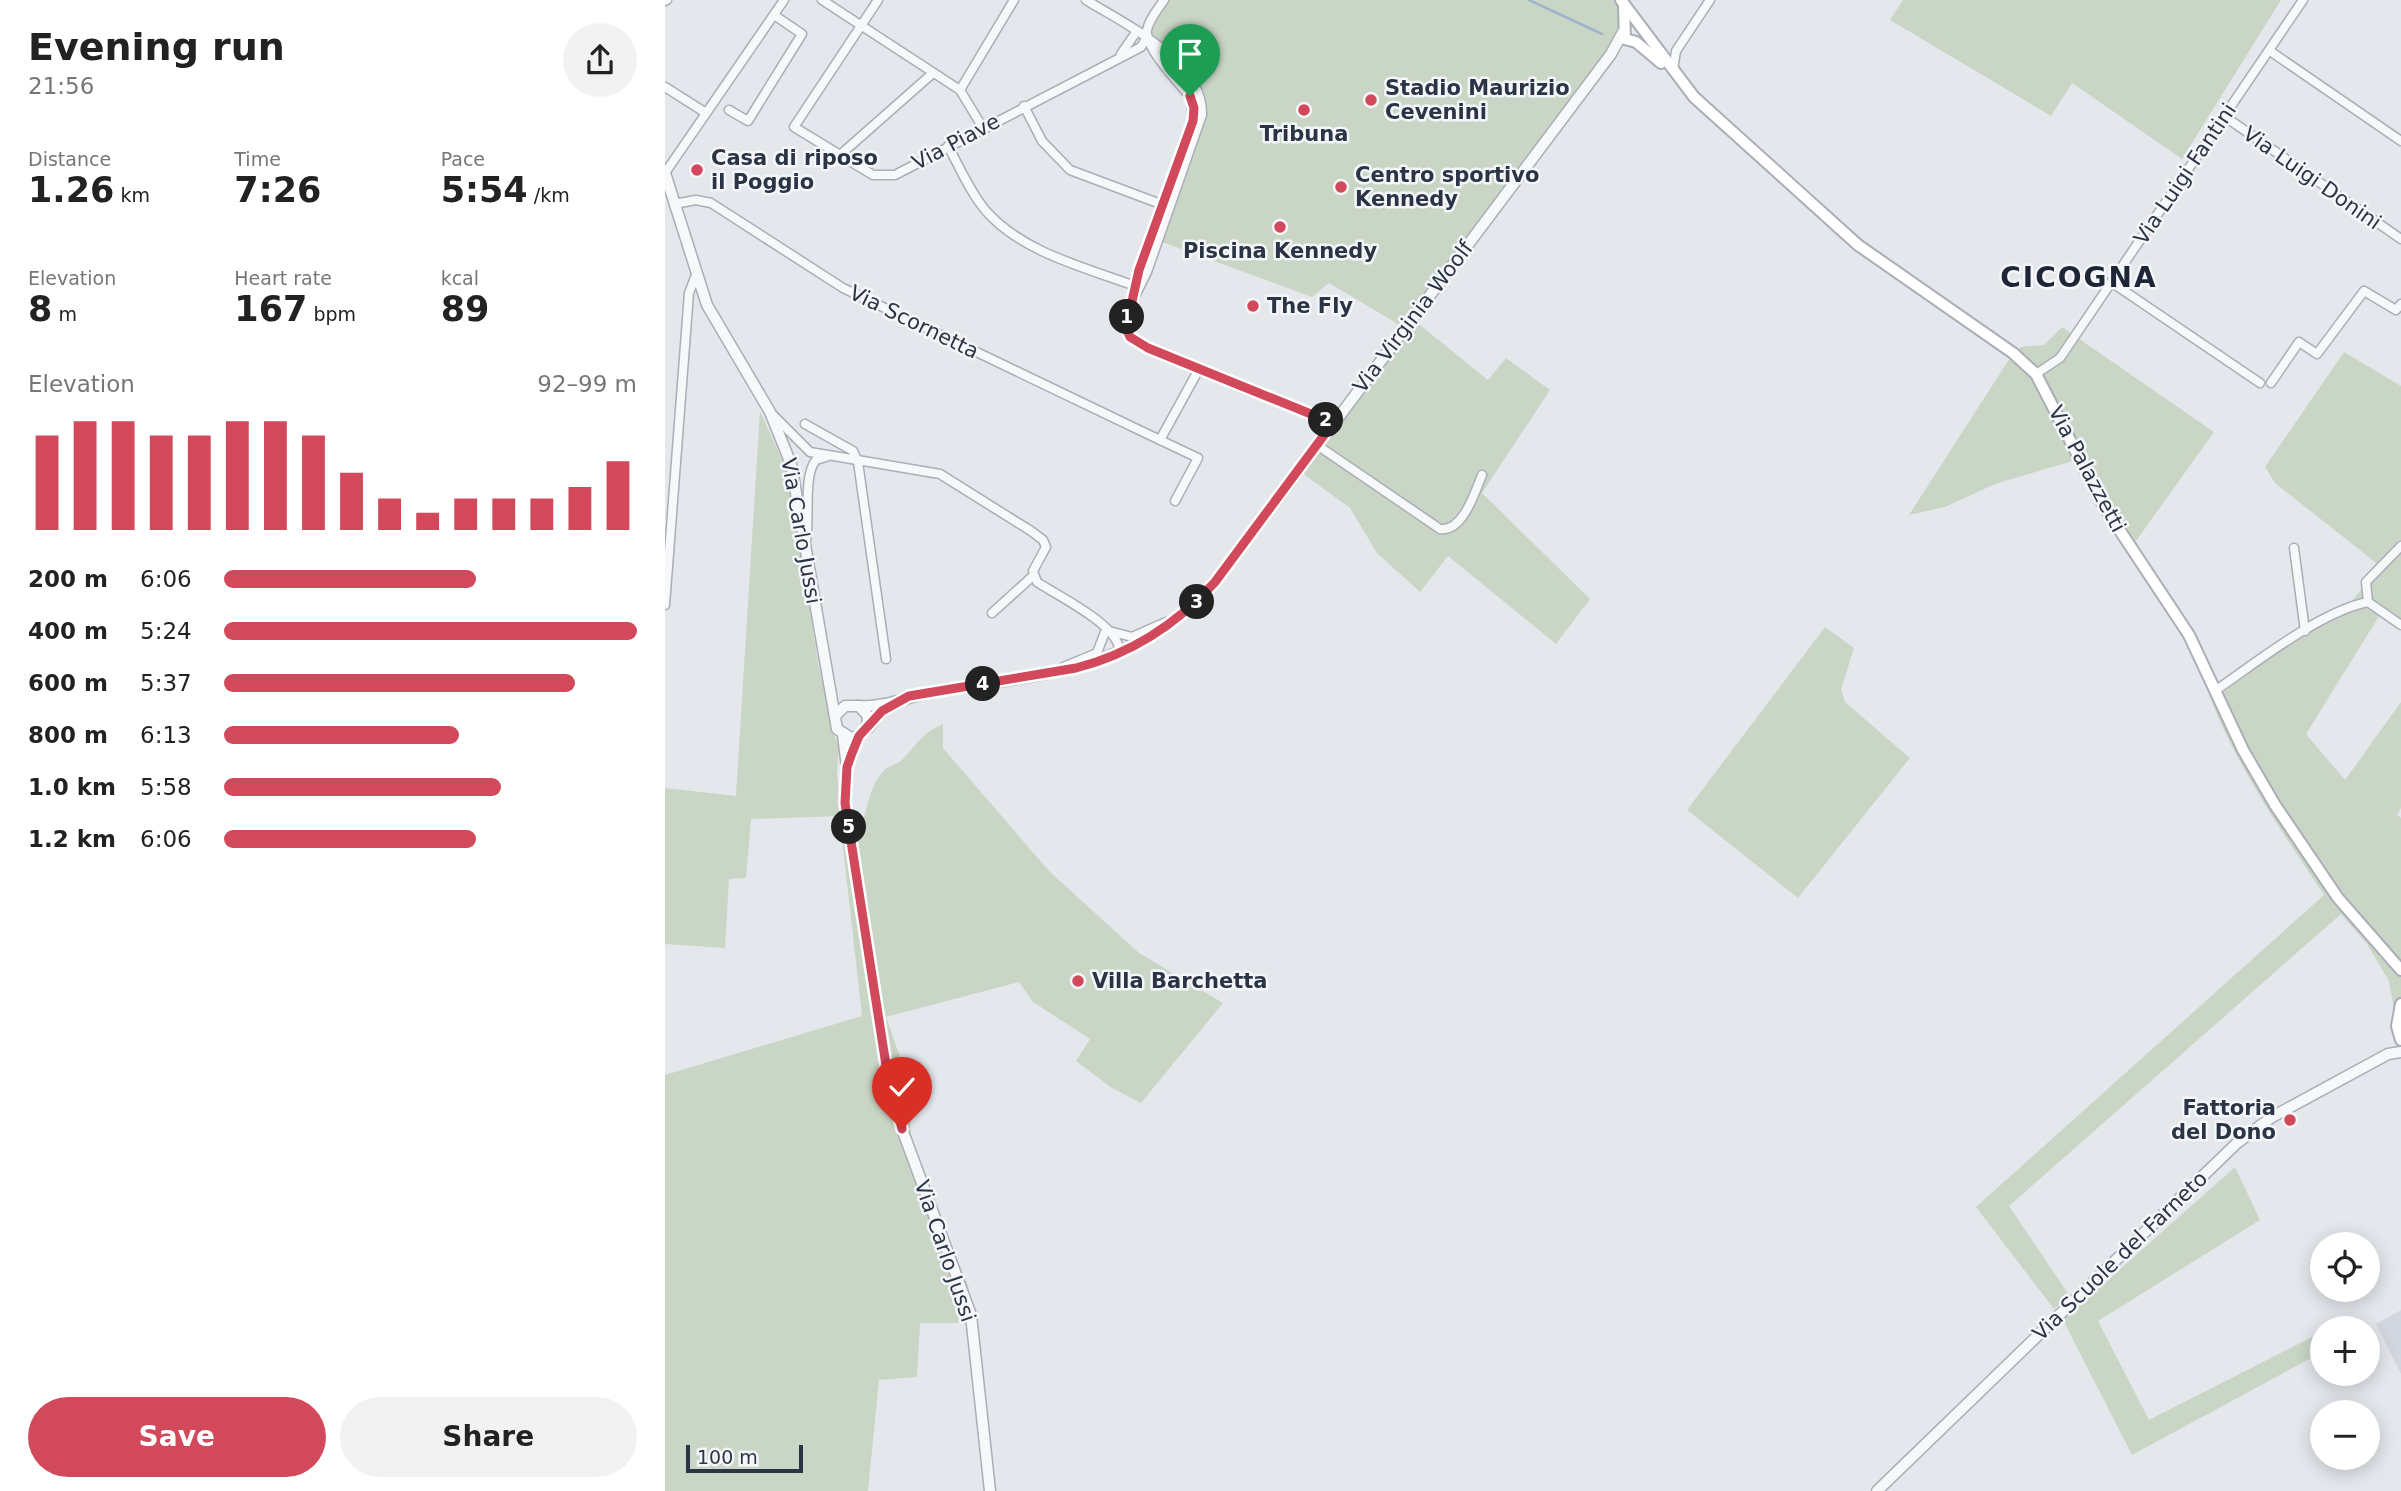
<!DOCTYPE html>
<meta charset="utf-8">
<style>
:root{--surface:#fff;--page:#f2f2f2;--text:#222;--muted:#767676;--accent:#d1495b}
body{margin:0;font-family:"DejaVu Sans",sans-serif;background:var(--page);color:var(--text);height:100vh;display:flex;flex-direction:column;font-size:26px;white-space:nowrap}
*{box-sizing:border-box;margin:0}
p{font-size:23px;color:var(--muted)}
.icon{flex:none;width:38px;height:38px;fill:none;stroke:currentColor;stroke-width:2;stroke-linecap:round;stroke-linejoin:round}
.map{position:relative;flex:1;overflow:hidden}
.panel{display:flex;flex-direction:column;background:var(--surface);width:665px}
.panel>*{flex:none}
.buttons{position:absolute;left:1645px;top:1232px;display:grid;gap:14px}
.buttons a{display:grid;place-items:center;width:70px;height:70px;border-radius:50%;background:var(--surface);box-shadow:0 4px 18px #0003;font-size:35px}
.scale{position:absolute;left:21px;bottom:18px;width:117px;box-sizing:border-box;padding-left:7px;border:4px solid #2b3445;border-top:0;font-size:19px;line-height:24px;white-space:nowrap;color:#2b3445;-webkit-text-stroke:5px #f4f6f9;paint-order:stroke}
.pin{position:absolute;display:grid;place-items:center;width:60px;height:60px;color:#fff;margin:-72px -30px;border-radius:50% 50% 50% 0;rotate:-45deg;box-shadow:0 0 7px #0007}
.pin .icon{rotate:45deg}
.km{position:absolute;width:35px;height:35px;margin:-18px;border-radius:50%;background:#222;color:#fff;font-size:19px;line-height:35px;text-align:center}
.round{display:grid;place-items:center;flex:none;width:74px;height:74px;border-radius:37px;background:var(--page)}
.head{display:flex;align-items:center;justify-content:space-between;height:119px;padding:0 28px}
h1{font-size:38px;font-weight:800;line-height:52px}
.stats{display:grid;grid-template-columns:repeat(3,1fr);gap:10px;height:119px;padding:7px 28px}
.stats div{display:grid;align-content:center}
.stats b{font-size:35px;font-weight:800}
.stats small{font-size:19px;font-weight:400}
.stats p{font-size:19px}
.chart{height:196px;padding:14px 28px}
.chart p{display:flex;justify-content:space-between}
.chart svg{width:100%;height:126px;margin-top:7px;stroke:var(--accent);stroke-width:6}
.primary-button{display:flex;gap:14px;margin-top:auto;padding:14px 28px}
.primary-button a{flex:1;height:80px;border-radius:42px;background:var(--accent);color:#fff;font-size:28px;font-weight:800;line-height:80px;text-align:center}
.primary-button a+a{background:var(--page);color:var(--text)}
ul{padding:0 28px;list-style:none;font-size:23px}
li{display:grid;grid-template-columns:112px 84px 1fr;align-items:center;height:52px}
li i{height:18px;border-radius:9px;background:var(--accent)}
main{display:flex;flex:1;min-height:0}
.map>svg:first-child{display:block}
.built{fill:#d2d6de}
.green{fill:#c9d6c5}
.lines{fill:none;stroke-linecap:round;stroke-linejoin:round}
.stream{stroke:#9fb4cc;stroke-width:2.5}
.minor-casing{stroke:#a9aeb7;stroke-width:11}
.tertiary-casing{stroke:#a9aeb7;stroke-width:13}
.secondary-casing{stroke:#a9aeb7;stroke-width:14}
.minor{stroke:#f7f8fa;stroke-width:8}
.tertiary{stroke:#f7f8fa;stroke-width:10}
.secondary{stroke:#fff;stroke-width:10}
.route-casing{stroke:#fff;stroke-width:14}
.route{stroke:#d1495b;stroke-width:9}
.poi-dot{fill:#d1495b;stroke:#f4f6f9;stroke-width:2.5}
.labels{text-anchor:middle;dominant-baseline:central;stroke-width:5;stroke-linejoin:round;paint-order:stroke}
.poi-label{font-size:21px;font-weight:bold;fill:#2b3445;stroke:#f4f6f9;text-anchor:start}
.street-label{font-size:21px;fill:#2b3445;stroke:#f4f6f9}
.district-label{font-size:28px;font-weight:bold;letter-spacing:2px;fill:#1d2536;stroke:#f4f6f9}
</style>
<main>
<section class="panel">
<div class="head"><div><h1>Evening run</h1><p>21:56</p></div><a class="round"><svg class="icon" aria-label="share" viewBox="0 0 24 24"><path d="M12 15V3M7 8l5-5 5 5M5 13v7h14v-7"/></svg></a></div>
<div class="stats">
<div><p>Distance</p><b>1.26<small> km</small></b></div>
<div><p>Time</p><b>7:26</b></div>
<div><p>Pace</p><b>5:54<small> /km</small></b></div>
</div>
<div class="stats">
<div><p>Elevation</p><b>8<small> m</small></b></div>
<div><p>Heart rate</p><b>167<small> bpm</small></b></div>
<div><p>kcal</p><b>89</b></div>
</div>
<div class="chart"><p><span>Elevation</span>92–99 m</p>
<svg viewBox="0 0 160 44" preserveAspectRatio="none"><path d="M5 44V11M15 44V6M25 44V6M35 44V11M45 44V11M55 44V6M65 44V6M75 44V11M85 44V24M95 44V33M105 44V38M115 44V33M125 44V33M135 44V33M145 44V29M155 44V20"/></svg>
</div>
<ul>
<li><b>200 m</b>6:06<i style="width:61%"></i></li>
<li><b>400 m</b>5:24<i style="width:100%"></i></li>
<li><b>600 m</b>5:37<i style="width:85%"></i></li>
<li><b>800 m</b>6:13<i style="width:57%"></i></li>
<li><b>1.0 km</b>5:58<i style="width:67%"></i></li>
<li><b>1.2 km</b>6:06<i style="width:61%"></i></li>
</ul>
<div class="primary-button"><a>Save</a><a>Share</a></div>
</section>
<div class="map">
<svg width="1736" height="1491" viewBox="0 0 1736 1491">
<rect width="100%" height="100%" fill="#e4e7ec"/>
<!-- built -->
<path class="built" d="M1736 1310V1374L1711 1324Z"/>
<!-- green -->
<g class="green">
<path d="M499 0H950C963 19 950 35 940 53L750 321 823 380 841 358 885 390 817 493 925 599 891 644 783 556 755 592 712 553 685 508 637 473 738 327 664 283 647 297 489 239 531 113 510 77 480 48 478 38Z"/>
<path d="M1238 0H1616L1517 159 1407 83 1386 116 1225 20Z"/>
<path d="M1397 327 1549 432 1466 548 1434 510 1408 461 1330 484 1280 507 1244 515 1343 361 1356 347 1379 345Z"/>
<path d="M1679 352 1736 386V626L1716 613 1641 734 1680 780 1736 702V808L1732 815 1736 818V1047L1724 981 1702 944 1676 914 1344 1206 1404 1295 1389 1309 1311 1207 1659 895C1617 832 1571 766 1544 695L1687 601 1715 566 1610 483 1600 467Z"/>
<path d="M95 411 124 475 154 668 166 705 165 727 174 745 172 774 176 816 86 819 81 878 64 879 60 948 0 944V788L71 796Z"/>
<path d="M1160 627 1189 648 1176 689 1180 702 1245 758 1133 898 1022 810Z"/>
<path d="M278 724V748L384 871 474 953 558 1003 476 1103 447 1088 411 1061 425 1039 368 1002 354 982 221 1017 242 1077 247 1150 304 1288 293 1323H255L252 1377 214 1380 203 1491H0V1075L197 1016 175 821 199 818C203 803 208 778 222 768 227 765 232 764 237 760 253 744 255 734 278 724Z"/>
<path d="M1570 1167 1595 1220 1433 1321 1484 1420 1657 1332V1352L1467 1455 1398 1320Z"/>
</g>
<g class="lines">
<!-- stream -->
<path class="stream" d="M864 0 937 34"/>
<!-- minor casing -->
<g class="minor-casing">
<g id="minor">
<path d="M157 0 295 90 318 128"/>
<path d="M213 0 129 127 208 175H230L476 47 482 37"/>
<path d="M421 0C460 24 539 62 537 115L482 272 464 308 462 328 465 337 483 348 668 423"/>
<path d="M499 0C493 9 484 19 482 30 479 48 516 85 528 100"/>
<path d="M0 1 2 0"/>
<path d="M1605 51 1736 141"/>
<path d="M456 54 472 31"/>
<path d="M1008 70 1011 51 1045 0"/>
<path d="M0 87 41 113"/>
<path d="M295 90 349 0"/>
<path d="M359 106 377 141 405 170 501 206"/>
<path d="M64 110 83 121 137 34 109 15"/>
<path d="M1559 116 1736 239"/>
<path d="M283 146C295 168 305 192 321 211 358 253 422 268 473 287"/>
<path d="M175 155 268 73"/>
<path d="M0 173 119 0"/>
<path d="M9 204 31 200 46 203 178 288 495 440 534 369"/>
<path d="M1446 282 1595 383"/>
<path d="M473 287 474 270 528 121 526 98"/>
<path d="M1371 374 1395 358 1638 0"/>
<path d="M1606 383 1634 342 1652 354 1699 291 1731 310 1736 304"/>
<path d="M105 412 145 452 275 474 366 531 378 540 381 547 368 571 372 582C393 596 458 627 454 653"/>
<path d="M140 424 188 451 193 462 221 659"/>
<path d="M495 440 533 458 510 501"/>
<path d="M652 445 775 529C798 532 810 492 817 475"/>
<path d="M141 541C145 518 138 475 151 460L161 457"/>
<path d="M1629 548 1640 631"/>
<path d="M1703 602 1701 582 1736 546"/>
<path d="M0 605 24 293 31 275"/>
<path d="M327 613 369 575"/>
<path d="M448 632 467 637 501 622"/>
<path d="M398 667 432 653 440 632"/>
<path d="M1551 690C1592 662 1656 611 1703 602L1736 625"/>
</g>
</g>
<!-- tertiary casing -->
<g class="tertiary-casing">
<g id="tertiary">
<path d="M0 173 42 305 105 412 126 464 172 729 186 738 194 736 202 728 203 716 194 706H180L172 714"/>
<path d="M194 706C220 708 247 695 273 691 384 673 470 671 550 582L946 54 958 32"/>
<path d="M203 728 217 711 228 705"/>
<path d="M178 735 182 767 180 804 221 1065 237 1129 306 1315 325 1491"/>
<path d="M1212 1491 1572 1143 1607 1117 1723 1054 1736 1052"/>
</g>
</g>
<!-- secondary casing -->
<g class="secondary-casing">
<g id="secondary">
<path d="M956 0 1029 97 1193 245 1348 353 1371 374 1440 508 1524 635 1578 750 1610 805 1673 898 1736 970"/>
<path d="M959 6 960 39 971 42 996 63"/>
<path d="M1736 1004 1732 1026 1736 1040"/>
</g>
</g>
<!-- minor -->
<use href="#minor" class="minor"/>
<!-- tertiary -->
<use href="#tertiary" class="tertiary"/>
<!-- secondary -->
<use href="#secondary" class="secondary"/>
</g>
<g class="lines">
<!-- route casing -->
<g class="route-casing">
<path id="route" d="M237 1129 221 1065 180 803 182 767 187 753 194 736 217 711 244 696 411 668C466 654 512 624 550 582L668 423 483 348 465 337 461 328 474 270 528 121 529 108 525 96"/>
</g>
<!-- route -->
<use href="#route" class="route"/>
</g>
<!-- markers -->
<g class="poi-dot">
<circle cx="706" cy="100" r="7"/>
<circle cx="639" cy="110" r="7"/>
<circle cx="32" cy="170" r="7"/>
<circle cx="676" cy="187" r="7"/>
<circle cx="615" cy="227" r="7"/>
<circle cx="588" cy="306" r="7"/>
<circle cx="413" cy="981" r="7"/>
<circle cx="1625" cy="1120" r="7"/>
</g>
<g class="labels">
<!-- poi labels -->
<g class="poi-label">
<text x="720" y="88">Stadio Maurizio<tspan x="720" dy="24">Cevenini</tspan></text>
<text x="639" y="134" text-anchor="middle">Tribuna</text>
<text x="46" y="158">Casa di riposo<tspan x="46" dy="24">il Poggio</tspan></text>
<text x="690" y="175">Centro sportivo<tspan x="690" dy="24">Kennedy</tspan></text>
<text x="615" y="251" text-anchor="middle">Piscina Kennedy</text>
<text x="602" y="306">The Fly</text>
<text x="427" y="981">Villa Barchetta</text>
<text x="1611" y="1108" text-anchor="end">Fattoria<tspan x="1611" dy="24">del Dono</tspan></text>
</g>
<!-- street labels -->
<g class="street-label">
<text transform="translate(291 142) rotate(-28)">Via Piave</text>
<text transform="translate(1520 174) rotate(-56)">Via Luigi Fantini</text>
<text transform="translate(1647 178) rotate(35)">Via Luigi Donini</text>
<text transform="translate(748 317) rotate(-53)">Via Virginia Woolf</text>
<text transform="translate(249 322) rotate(26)">Via Scornetta</text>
<text transform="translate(1422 469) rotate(62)">Via Palazzetti</text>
<text transform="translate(136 531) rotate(80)">Via Carlo Jussi</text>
<text transform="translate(280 1251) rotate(71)">Via Carlo Jussi</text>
<text transform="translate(1455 1256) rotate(-44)">Via Scuole del Farneto</text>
</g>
<!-- district labels -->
<g class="district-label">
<text x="1414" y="277">CICOGNA</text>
</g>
</g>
</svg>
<div class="buttons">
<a><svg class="icon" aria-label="locate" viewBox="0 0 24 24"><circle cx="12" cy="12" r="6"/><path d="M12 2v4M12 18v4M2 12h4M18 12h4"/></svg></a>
<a>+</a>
<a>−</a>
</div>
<div class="scale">100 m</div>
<div class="pin" style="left:525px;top:96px;background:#1e9e55"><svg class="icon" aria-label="arrive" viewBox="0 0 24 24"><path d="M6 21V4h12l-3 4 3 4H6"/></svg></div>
<div class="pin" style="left:237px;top:1129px;background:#d93025"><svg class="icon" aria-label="check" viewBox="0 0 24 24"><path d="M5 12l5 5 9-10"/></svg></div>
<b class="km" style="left:462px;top:317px">1</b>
<b class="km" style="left:661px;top:420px">2</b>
<b class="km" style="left:532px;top:602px">3</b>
<b class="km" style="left:318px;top:684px">4</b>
<b class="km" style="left:184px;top:827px">5</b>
</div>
</main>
